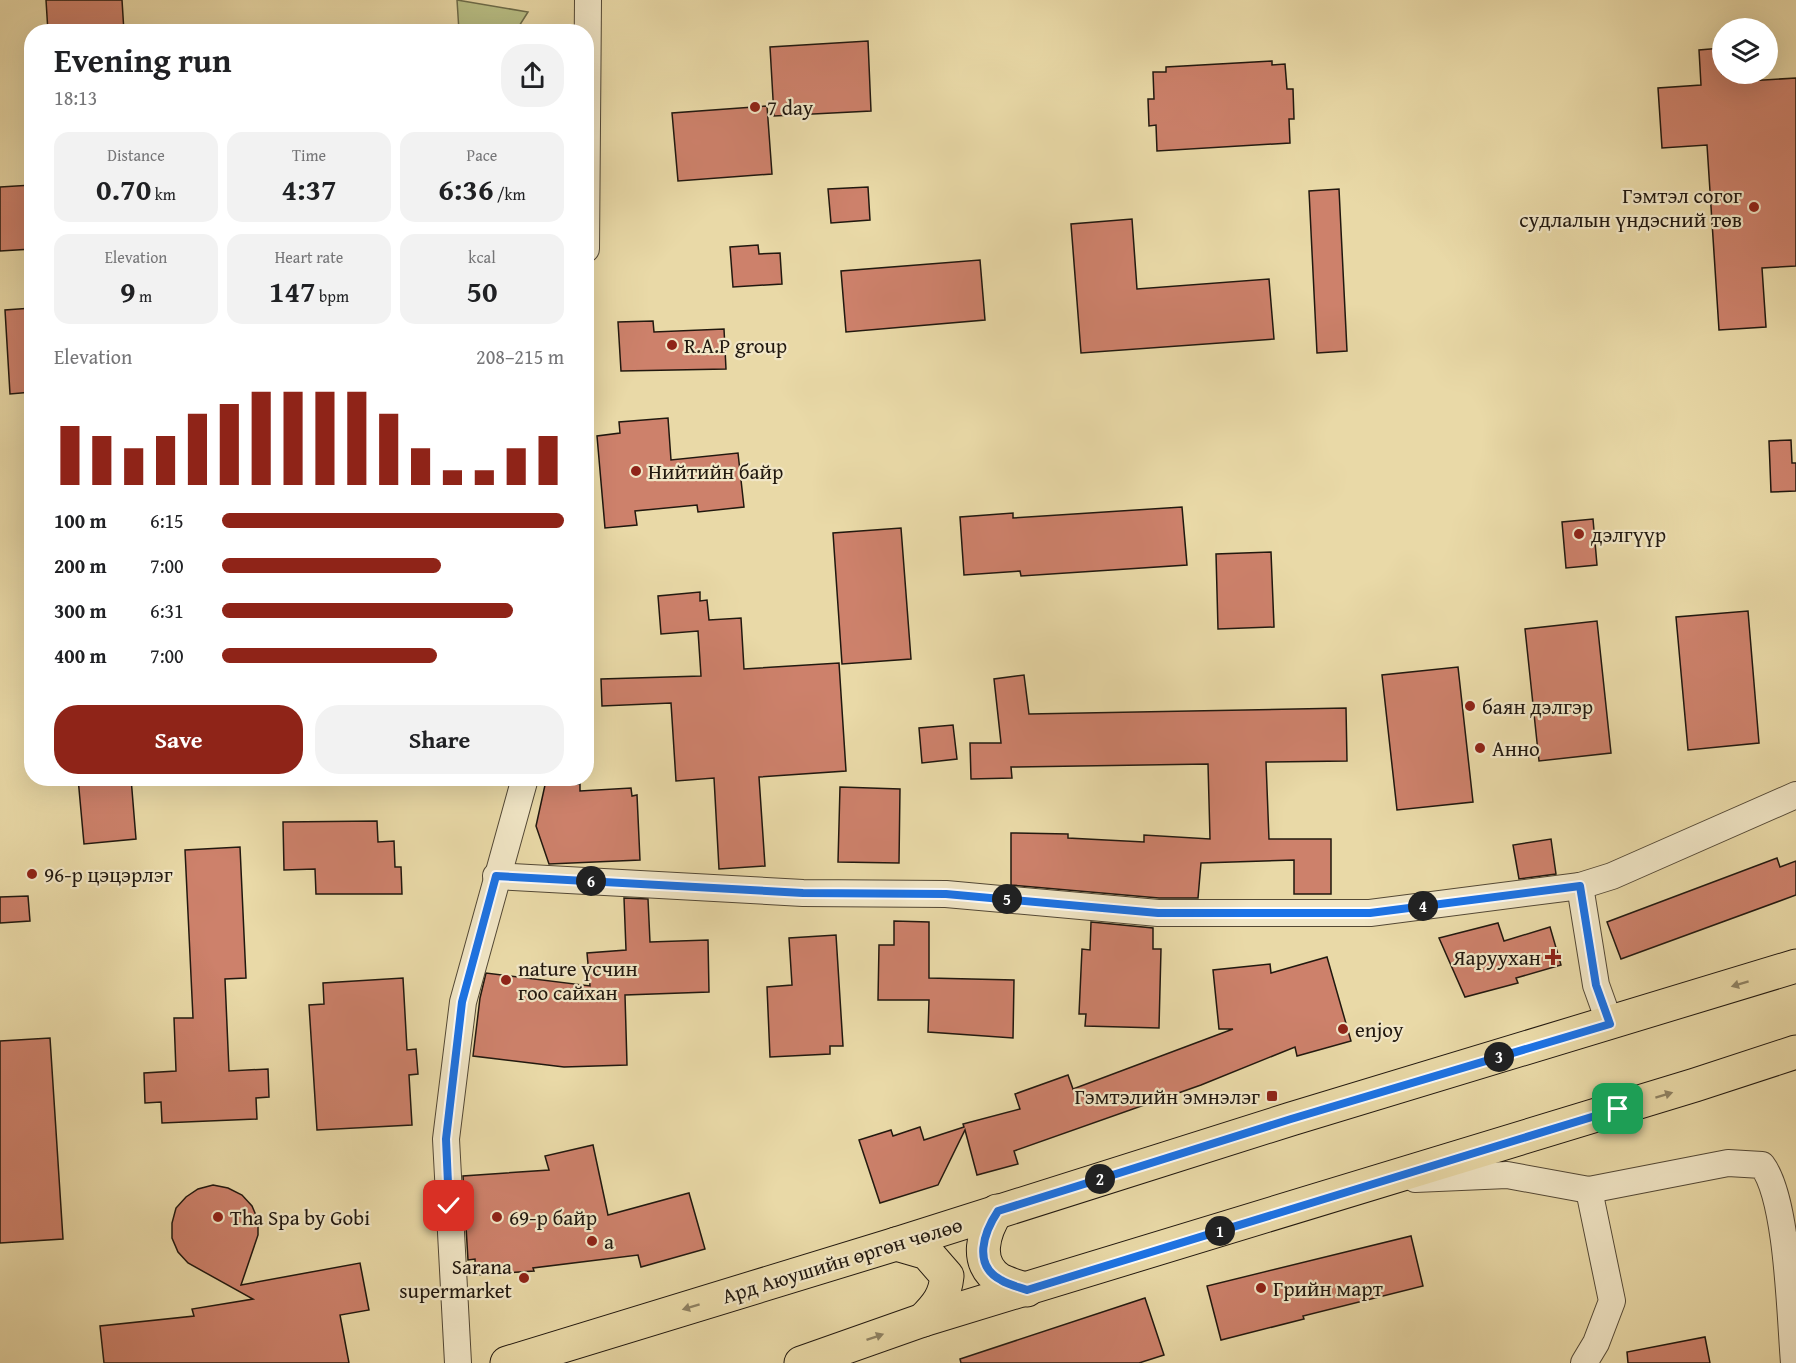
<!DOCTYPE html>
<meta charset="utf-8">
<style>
:root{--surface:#fff;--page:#f2f2f2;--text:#202124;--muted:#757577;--accent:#8f2418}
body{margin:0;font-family:"Gentium Book Plus",serif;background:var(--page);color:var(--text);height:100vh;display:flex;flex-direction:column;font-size:22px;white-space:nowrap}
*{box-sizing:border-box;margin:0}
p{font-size:20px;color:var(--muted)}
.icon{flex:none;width:33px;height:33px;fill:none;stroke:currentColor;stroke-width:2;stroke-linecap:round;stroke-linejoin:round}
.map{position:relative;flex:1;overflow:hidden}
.side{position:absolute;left:24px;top:24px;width:570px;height:762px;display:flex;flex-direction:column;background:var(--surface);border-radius:24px;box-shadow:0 6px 24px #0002}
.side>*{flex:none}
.buttons{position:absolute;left:1712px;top:18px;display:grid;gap:12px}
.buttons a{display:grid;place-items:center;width:66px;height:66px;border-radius:50%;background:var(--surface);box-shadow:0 6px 24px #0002;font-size:30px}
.pin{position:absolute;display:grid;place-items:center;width:51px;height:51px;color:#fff;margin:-26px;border-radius:12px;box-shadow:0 3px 9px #0006}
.km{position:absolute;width:30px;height:30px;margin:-15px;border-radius:50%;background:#222;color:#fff;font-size:16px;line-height:30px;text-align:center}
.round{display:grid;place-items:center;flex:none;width:63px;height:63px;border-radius:24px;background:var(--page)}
.headline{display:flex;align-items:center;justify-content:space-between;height:102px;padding:0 30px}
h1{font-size:33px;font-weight:700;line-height:45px}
.stats{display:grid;grid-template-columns:repeat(3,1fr);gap:9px;height:102px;padding:6px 30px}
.stats div{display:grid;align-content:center;border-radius:15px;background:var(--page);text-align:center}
.stats b{font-size:30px;font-weight:700}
.stats small{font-size:16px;font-weight:400}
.stats p{font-size:16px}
.chart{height:168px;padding:12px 30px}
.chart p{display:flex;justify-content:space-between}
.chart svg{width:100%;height:108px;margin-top:6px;stroke:var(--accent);stroke-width:6}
.primary-button{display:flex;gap:12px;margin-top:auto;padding:12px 30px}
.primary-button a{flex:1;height:69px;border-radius:24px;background:var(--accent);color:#fff;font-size:24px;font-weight:700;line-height:69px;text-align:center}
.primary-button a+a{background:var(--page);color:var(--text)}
ul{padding:0 30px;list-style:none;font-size:20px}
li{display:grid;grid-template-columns:96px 72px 1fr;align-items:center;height:45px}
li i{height:15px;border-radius:8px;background:var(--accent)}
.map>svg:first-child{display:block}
.green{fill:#b9bf85;stroke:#6d6c4a;stroke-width:1.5}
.building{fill:#cd816b;stroke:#21180f;stroke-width:1.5}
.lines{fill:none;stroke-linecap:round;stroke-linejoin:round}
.street-casing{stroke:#534835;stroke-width:28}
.primary-casing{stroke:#21180f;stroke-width:35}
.street{stroke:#f1e6c6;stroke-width:26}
.primary{stroke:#e9d9a7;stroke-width:33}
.oneway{fill:#8f8263}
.route-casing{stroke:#fff;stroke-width:12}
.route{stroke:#1a73e8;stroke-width:8}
.poi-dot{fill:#8f2418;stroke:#f1e6c6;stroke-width:2}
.labels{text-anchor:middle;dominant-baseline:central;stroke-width:4.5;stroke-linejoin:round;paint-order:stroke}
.poi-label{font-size:21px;fill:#21180f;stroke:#f1e6c6;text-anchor:start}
.street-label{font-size:21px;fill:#21180f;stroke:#f1e6c6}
</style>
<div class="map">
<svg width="1796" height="1363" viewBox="0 0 1796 1363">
<rect width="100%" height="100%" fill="#e9d9a7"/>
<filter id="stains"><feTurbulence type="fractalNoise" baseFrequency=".00333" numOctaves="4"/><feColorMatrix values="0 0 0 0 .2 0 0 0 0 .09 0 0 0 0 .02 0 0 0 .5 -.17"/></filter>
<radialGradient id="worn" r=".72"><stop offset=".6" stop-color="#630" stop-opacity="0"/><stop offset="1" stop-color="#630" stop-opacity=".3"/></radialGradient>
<!-- green -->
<path class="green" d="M457 0 528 12 516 31H459Z"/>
<!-- building -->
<g class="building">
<path d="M46 0H122L124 32H48Z"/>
<path d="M868 41 871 111 774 116 770 47Z"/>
<path d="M1722 48V74H1748V81L1796 78V266L1762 268 1766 327 1719 330 1707 145 1662 148 1658 88 1701 85 1699 50Z"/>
<path d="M1272 61V65L1285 64 1287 89H1293L1294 119H1289L1290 143 1157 151 1156 125 1149 126 1148 99H1154L1153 72H1166V67Z"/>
<path d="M767 106 772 174 678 181 672 113Z"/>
<path d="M32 185V249L0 251V187Z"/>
<path d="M868 187 870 220 831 223 828 189Z"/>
<path d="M1339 189 1347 351 1317 353 1309 191Z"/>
<path d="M1132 219 1137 289 1269 279 1274 339 1081 353 1071 224Z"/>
<path d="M758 245 759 254 780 253 782 284 733 287 730 247Z"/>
<path d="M980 260 985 320 846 332 841 271Z"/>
<path d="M32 308V392L10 394 5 310Z"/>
<path d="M653 321 654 332 724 329 726 369 621 371 618 322Z"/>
<path d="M668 418 671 460 738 453 744 507 698 512 697 505 635 511 637 525 605 528 597 436 620 433 619 422Z"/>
<path d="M1791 440 1792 463H1796V491L1771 492 1769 441Z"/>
<path d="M1182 507 1187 565 1021 576 1020 571 964 575 960 517 1013 513V518Z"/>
<path d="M1593 519 1597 565 1566 568 1562 522Z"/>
<path d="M901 528 911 659 842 664 833 533Z"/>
<path d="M1271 552 1274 627 1218 629 1216 554Z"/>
<path d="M700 592V601L707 600 709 620 741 618 744 669 839 663 846 771 759 777 765 866 719 869 714 778 676 781 671 703 602 706 601 679 701 676 698 631 661 634 658 596Z"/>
<path d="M1748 611 1759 743 1688 750 1676 617Z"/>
<path d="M1597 621 1611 753 1539 761 1525 629Z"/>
<path d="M1458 667 1473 802 1397 810 1382 675Z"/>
<path d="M1024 675 1029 714 1346 708 1347 761 1266 762 1269 839H1331V894H1294V860L1201 863 1198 898H1159L1011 885V833L1068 834V838L1144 842V835L1210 839 1208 764 1011 767 1012 778 971 779 970 743H1001L994 679Z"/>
<path d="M953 725 957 759 922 763 919 728Z"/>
<path d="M78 778H131L136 839 84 844Z"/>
<path d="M580 784V791L631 788 632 796 637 795 640 860 549 864 536 826 545 785Z"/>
<path d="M840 787 900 789 899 863 838 862Z"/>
<path d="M377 821 378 842 394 841 395 867H401L402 894H316L315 869 284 870 283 822Z"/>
<path d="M1551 839 1556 874 1519 879 1513 845Z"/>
<path d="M240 847 246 978 225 979 229 1071 268 1069 269 1097 256 1098 257 1119 162 1123 161 1102 145 1103 144 1073 176 1071 174 1018H193L185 850Z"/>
<path d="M1777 858 1780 867 1796 861V895L1621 959 1607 922Z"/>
<path d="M28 896 30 921 0 923V897Z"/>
<path d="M624 898 648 899 650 942 708 940 709 992 625 995 627 1065 564 1067 473 1056 480 998 486 973 590 986 587 953 626 950Z"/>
<path d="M894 921 929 922V978L1014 980 1013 1038 928 1032 929 1000H878L879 945H894Z"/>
<path d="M1091 922 1153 928V949H1161L1159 1028 1085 1026 1086 1014H1079L1082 949 1090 950Z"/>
<path d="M1498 923 1504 941 1550 927 1561 965 1516 978 1518 983 1465 997 1439 938Z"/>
<path d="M836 935 843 1046H830V1054L770 1057 767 987 792 985 789 938Z"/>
<path d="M1327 957 1351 1041 1297 1056 1295 1047 1201 1085 1014 1151 1018 1164 977 1175 965 1130 938 1185 880 1203 859 1140 891 1130 893 1136 920 1127 924 1140 964 1127 963 1124 1020 1109 1015 1094 1068 1075 1073 1089 1233 1029H1219L1213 970 1270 964 1271 973Z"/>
<path d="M403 978 407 1050 416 1049 418 1074 409 1075 412 1125 317 1130 309 1005 324 1004 323 983Z"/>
<path d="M50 1038 63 1239 0 1243V1041Z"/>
<path d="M593 1145 608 1215 689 1193 705 1249 641 1267 638 1255 533 1268 534 1271 476 1275 475 1259 468 1260 463 1176 549 1170 545 1156Z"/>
<path d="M213 1185 228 1188 242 1195 252 1206 258 1220V1235L241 1285 360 1263 369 1310 340 1315 349 1363H104L100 1326 194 1316 192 1309 253 1299 188 1263 178 1252 172 1238V1223L176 1208 186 1197 198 1189Z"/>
<path d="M1411 1236 1423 1286 1303 1316 1304 1319 1221 1340 1207 1286Z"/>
<path d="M1145 1298 1164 1355 1139 1363H961L960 1359Z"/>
<path d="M1705 1337 1710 1363H1628L1627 1352Z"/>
</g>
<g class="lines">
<!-- street casing -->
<g class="street-casing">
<g id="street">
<path d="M586 249 588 0"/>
<path d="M496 876 803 893 946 894 1158 913H1370L1580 886"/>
<path d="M1610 1024 1596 985 1580 886 1612 876 1796 795"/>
<path d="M1415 1179 1507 1175 1589 1190 1728 1163 1762 1165C1788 1199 1790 1316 1794 1363"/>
<path d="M458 1363 446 1139 463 1002 525 778"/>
<path d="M1584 1363 1596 1343 1612 1301 1589 1190"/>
</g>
</g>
<!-- primary casing -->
<g class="primary-casing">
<g id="primary">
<path d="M997 1211C984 1231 973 1263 1000 1280 1008 1284 1019 1287 1027 1290"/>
<path d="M896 1244 927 1253 947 1276C945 1296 938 1305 923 1320"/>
<path d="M507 1363 896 1244 1291 1119 1796 966"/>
<path d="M801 1363 923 1320 1695 1085 1796 1052"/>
</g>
</g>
<!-- street -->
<use href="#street" class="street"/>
<!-- primary -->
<use href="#primary" class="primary"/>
</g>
<!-- one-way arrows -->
<defs><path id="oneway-solid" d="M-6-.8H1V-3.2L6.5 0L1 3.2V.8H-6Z" transform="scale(1.5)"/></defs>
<g class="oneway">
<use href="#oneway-solid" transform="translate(1740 984) rotate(163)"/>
<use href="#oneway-solid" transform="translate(1664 1095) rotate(-17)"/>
<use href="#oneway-solid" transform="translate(691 1307) rotate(163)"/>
<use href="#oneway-solid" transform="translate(875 1337) rotate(-19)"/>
</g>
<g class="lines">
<!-- route casing -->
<g class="route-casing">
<path id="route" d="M449 1206 446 1139 462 1002 496 876 803 893 946 894 1158 913H1370L1580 886 1596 985 1610 1024 1291 1119 998 1211C984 1232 972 1265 1001 1280 1009 1285 1019 1287 1027 1290L1618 1109"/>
</g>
<!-- route -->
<use href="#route" class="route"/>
</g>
<!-- markers -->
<g class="poi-dot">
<circle cx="755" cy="107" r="6"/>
<circle cx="1754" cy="207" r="6"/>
<circle cx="672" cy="345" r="6"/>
<circle cx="636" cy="471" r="6"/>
<circle cx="1579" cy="534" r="6"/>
<circle cx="1470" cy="706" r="6"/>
<circle cx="1480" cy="748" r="6"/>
<circle cx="32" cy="874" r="6"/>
<path d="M1550 948h6v6h6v6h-6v6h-6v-6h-6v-6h6z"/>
<circle cx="506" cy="980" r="6"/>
<circle cx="1343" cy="1029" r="6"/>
<rect x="1266" y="1090" width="12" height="12" rx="3"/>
<circle cx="218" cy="1217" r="6"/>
<circle cx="497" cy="1217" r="6"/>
<circle cx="592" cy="1241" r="6"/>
<circle cx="524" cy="1278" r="6"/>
<circle cx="1261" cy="1288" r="6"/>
</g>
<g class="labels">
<!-- poi labels -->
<g class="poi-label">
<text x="767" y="107">7 day</text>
<text x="1742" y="195" text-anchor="end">Гэмтэл согог<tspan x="1742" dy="24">судлалын үндэсний төв</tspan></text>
<text x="684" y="345">R.A.P group</text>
<text x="648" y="471">Нийтийн байр</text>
<text x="1591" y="534">дэлгүүр</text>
<text x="1482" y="706">баян дэлгэр</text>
<text x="1492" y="748">Анно</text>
<text x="44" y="874">96-р цэцэрлэг</text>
<text x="1541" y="957" text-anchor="end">Яаруухан</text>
<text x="518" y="968">nature үсчин<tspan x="518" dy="24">гоо сайхан</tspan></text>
<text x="1355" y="1029">enjoy</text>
<text x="1260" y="1096" text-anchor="end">Гэмтэлийн эмнэлэг</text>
<text x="230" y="1217">Tha Spa by Gobi</text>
<text x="509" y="1217">69-р байр</text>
<text x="604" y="1241">а</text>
<text x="512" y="1266" text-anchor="end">Sarana<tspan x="512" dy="24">supermarket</tspan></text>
<text x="1273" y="1288">Грийн март</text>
</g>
<!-- street labels -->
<g class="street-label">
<text transform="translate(842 1260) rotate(-17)">Ард Аюушийн өргөн чөлөө</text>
</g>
</g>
<rect width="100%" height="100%" filter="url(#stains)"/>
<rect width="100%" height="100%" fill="url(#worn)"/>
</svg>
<div class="buttons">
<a><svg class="icon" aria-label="layers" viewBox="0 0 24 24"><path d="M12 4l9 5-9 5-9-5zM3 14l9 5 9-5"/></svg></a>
</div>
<div class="pin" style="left:1618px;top:1109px;background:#1e9e55"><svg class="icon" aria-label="arrive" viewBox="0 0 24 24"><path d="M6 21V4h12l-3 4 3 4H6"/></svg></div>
<div class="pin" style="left:449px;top:1206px;background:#d93025"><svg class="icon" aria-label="check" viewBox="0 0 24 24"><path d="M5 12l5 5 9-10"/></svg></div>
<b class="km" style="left:1220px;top:1231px">1</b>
<b class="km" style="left:1100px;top:1179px">2</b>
<b class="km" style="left:1499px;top:1057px">3</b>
<b class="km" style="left:1423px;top:906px">4</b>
<b class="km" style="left:1007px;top:899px">5</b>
<b class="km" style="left:591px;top:881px">6</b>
<section class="side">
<div class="headline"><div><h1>Evening run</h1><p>18:13</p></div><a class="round"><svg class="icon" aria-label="share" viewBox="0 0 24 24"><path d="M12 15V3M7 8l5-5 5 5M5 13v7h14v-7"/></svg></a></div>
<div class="stats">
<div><p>Distance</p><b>0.70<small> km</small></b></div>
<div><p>Time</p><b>4:37</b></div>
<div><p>Pace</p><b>6:36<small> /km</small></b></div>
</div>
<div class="stats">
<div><p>Elevation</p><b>9<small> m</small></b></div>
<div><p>Heart rate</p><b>147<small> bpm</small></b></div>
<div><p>kcal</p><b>50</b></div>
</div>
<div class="chart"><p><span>Elevation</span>208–215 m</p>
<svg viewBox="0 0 160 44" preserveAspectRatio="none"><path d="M5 44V20M15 44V24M25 44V29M35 44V24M45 44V15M55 44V11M65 44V6M75 44V6M85 44V6M95 44V6M105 44V15M115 44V29M125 44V38M135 44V38M145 44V29M155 44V24"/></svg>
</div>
<ul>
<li><b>100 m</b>6:15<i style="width:100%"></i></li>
<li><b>200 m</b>7:00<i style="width:64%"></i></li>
<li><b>300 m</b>6:31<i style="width:85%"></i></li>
<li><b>400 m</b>7:00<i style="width:63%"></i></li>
</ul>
<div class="primary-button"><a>Save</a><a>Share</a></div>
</section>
</div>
